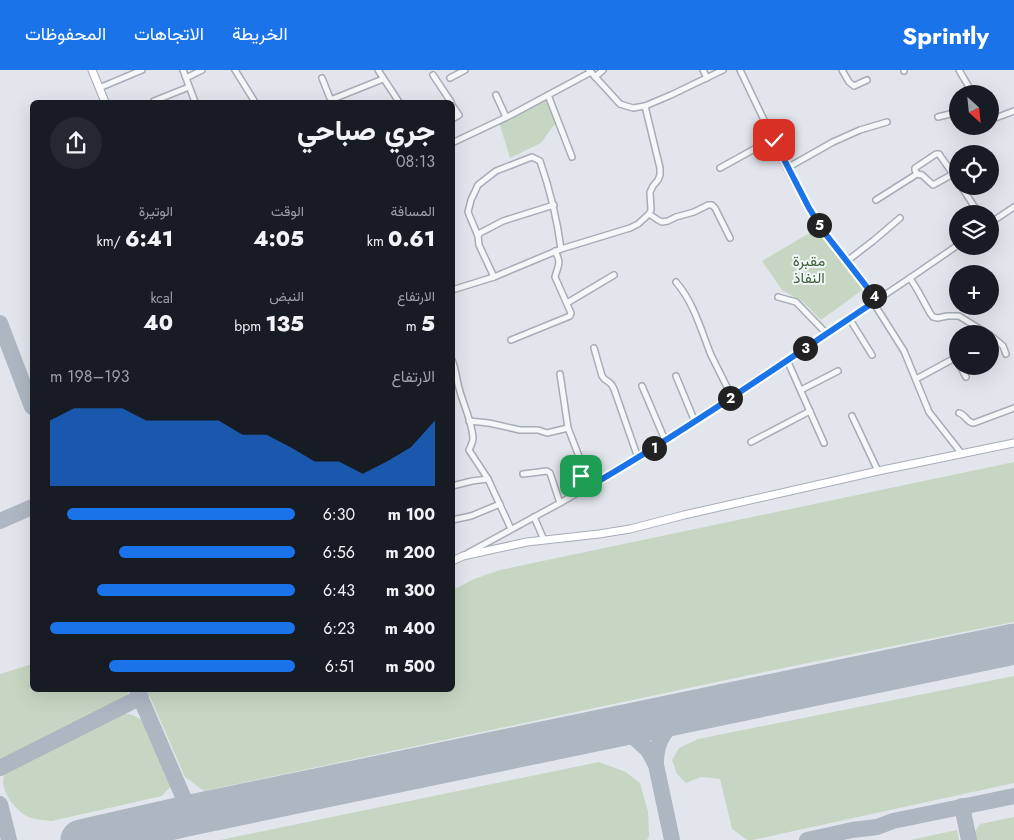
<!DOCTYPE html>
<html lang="ar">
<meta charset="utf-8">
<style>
:root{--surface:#171b24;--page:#242831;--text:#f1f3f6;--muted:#9ea1a6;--accent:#1a73e8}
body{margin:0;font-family:Jost,Vazirmatn,sans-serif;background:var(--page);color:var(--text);direction:rtl;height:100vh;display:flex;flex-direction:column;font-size:19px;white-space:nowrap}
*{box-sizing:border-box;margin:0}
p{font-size:16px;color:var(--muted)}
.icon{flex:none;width:28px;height:28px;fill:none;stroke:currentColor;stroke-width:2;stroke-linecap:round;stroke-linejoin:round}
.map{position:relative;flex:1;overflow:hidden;direction:ltr}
.drawer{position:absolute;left:30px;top:30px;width:425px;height:592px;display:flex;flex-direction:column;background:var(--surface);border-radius:8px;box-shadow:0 5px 20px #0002;direction:rtl}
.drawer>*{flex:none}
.needle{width:32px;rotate:153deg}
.buttons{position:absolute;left:949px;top:15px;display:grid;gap:10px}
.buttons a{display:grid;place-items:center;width:50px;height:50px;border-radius:50%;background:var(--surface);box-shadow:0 5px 20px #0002;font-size:25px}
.pin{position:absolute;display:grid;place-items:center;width:42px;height:42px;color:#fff;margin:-21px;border-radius:10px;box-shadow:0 2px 8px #0006}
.km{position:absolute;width:25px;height:25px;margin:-12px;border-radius:50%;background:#222;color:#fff;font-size:14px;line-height:25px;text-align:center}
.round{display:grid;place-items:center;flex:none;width:52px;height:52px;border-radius:26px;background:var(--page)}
.summary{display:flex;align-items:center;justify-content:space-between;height:85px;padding:0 20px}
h1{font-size:28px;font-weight:800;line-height:38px}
.figures{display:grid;grid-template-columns:repeat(3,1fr);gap:8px;height:85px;padding:5px 20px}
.figures div{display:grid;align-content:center}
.figures b{font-size:21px;font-weight:800}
.figures small{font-size:14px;font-weight:400}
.figures p{font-size:14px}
.chart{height:140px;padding:10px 20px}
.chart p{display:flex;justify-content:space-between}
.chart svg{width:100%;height:90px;margin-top:5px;fill:var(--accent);opacity:.7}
ul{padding:0 20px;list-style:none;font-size:16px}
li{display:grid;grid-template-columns:80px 60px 1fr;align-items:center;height:38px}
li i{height:12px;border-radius:6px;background:var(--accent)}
header{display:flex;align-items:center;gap:30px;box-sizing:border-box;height:70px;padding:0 25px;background:var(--accent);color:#fff}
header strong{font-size:24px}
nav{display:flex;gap:28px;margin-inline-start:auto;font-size:18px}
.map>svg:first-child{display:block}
.green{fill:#c7d6c2}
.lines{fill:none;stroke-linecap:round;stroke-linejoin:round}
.taxiway{stroke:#aeb6c2;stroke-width:16}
.runway{stroke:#aeb6c2;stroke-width:41}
.street-casing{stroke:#a6adb7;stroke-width:8}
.secondary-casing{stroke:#a6adb7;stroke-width:9}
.street{stroke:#f5f7f9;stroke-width:5}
.secondary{stroke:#fff;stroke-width:7}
.route-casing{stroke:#fff;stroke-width:10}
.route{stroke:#1a73e8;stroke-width:6}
.labels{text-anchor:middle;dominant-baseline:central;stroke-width:4;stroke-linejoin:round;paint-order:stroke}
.park-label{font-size:15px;fill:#3d6234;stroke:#f2f5f9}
</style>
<header>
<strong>Sprintly</strong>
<nav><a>الخريطة</a><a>الاتجاهات</a><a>المحفوظات</a></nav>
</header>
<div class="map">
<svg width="1014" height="770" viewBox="0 0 1014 770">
<rect width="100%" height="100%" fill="#e2e6ec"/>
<!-- green -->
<g class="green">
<path d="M547 28 557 51 541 73 510 88 499 52Z"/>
<path d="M818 158 865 218 821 250 803 232 782 220 762 191Z"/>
<path d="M1014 392V552L788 597 204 721 185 707 147 620H452L453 520 474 509 500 500Z"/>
<path d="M32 594V620H130L124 630 10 689H0V604Z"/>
<path d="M1014 606V713L753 770H747L732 759 720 709 701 707 686 713 677 704 672 690 679 678 698 669Z"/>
<path d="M122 643C132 644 139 647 146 654L172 708 170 717 162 726 52 751C43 750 33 750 25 745 15 739 4 725 3 712 3 710 4 707 4 704Z"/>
<path d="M599 692 626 702 640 713 648 742 649 766 647 770H220Z"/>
<path d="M1014 747V770H976L974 763 980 754Z"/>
<path d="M957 760 959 770H910Z"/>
</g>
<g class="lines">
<!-- taxiway -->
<g class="taxiway">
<path d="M0 253 32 337"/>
<path d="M0 451 32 437"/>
<path d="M137 620 191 745"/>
<path d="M602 660 629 665 636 669 648 680 656 695 672 770"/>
<path d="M656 695C655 668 668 655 690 642"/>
<path d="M0 698 141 627"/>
<path d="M0 734 9 770"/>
<path d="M962 736 969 770"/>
<path d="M807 770 852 760 877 757 893 751 1014 726"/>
</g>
<!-- runway -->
<path class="runway" d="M81 770 191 745 1014 574"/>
<!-- street casing -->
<g class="street-casing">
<g id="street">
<path d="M183 0 195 32"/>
<path d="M235 0 255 32"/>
<path d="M378 0 399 32"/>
<path d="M589 0 620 34 633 38 645 36 671 25 723 0"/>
<path d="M703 0 707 8"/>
<path d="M740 0 787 98 809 138 824 162 877 230"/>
<path d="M842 0 849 12 854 16 867 10"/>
<path d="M904 0V1"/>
<path d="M959 0 973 24"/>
<path d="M433 5 451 32"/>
<path d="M595 7 603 0"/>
<path d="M186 8 202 0"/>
<path d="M322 8 330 28 333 29 383 9"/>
<path d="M450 8 465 0"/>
<path d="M99 18 142 0"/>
<path d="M496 25 506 47"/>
<path d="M548 25 572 87"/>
<path d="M154 31 189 17"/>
<path d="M452 35 459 45 452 49"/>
<path d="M938 47 958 42"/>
<path d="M990 50 1014 41"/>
<path d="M452 73 511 45 591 2"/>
<path d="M720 98 758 77 774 70"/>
<path d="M787 98 833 72 860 60 887 52"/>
<path d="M917 104 922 105 933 115 953 104"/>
<path d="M961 116 979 144"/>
<path d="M876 130 917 104 915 100V98L936 84H939L941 87 958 111"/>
<path d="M649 144 658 150 662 152 668 151 676 147 694 142 708 135H712L715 138 730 168"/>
<path d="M990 153 1014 137"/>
<path d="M478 166 468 142 471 130 478 115 496 101 532 87 540 91C550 120 557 148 561 179"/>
<path d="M847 191 873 171 900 148"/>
<path d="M494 207 479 175 478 166 480 163 503 151 554 135"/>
<path d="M910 208 918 221 930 243 933 247 938 248 947 246H959L988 264"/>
<path d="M676 212C694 233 701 260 711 285 718 299 725 313 732 327"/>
<path d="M452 220 494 207 561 179 630 158 638 154 649 144 651 140 650 122 653 116 658 110 660 105V98L645 36"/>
<path d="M778 227 796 232 826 263"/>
<path d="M873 232 904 281 929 342 962 384"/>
<path d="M567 233 614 205"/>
<path d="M849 248 872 285"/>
<path d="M990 265 1003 276 1006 284"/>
<path d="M511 270 570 246 571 243 555 207C558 195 562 194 555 181"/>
<path d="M594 278 602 306C606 313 610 309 614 319L638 388"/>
<path d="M452 290C456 299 456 308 459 318 463 334 472 351 473 368 473 373 471 375 469 380L488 409 511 459"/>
<path d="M787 290 824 373"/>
<path d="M960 296 966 307"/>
<path d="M560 304 568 358 580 389V402L581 406 587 417"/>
<path d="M676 306 695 352"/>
<path d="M916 309 953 289 958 291"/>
<path d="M642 316 665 370"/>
<path d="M801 320 838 301"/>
<path d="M959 343C966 345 967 353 974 353L1014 338"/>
<path d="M852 346 878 401"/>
<path d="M469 351 489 353 520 360H538L547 363 568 358"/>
<path d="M751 372 810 341"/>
<path d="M523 404 547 401 550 403 560 433"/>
<path d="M452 416 472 411 488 409"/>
<path d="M534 447 544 470"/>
<path d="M452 450 471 446 500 434"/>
<path d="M468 483 560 433 638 388 732 327 910 208 958 175"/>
</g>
</g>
<!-- secondary casing -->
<g class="secondary-casing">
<g id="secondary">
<path d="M92 0 105 32"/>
<path d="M452 491 463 486 527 472 599 464 630 459 684 445 878 401 1014 373"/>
</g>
</g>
<!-- street -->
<use href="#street" class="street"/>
<!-- secondary -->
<use href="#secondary" class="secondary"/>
</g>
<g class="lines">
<!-- route casing -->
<g class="route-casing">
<path id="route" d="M581 406 587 418C687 360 781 294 877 230L824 162 809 138 774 70"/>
</g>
<!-- route -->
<use href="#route" class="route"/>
</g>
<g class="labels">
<!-- park labels -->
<g class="park-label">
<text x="809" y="191">مقبرة<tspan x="809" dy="17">النفاذ</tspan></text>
</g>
</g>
</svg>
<div class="buttons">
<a><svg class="needle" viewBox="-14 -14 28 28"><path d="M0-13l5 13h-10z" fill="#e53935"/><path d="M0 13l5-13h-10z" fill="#9ea1a6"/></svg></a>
<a><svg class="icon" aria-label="locate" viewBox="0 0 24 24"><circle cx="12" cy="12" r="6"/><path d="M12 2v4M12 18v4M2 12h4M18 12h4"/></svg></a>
<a><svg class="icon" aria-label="layers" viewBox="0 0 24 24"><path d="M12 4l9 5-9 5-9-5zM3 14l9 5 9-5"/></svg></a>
<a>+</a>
<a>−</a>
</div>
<div class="pin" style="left:581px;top:406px;background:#1e9e55"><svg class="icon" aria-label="arrive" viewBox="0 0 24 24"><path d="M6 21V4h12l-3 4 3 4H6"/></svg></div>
<div class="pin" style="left:774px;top:70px;background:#d93025"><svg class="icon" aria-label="check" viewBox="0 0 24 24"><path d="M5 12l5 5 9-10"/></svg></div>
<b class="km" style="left:654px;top:378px">1</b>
<b class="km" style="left:730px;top:328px">2</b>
<b class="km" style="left:805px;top:278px">3</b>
<b class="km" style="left:874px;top:226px">4</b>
<b class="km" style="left:819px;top:155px">5</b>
<section class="drawer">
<div class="summary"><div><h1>جري صباحي</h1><p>08:13</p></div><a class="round"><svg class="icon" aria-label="share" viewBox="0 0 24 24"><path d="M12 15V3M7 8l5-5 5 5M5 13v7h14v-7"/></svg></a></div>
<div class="figures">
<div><p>المسافة</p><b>0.61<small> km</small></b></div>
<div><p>الوقت</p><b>4:05</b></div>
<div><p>الوتيرة</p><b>6:41<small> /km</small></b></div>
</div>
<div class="figures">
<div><p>الارتفاع</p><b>5<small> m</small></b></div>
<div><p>النبض</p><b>135<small> bpm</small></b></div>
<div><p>kcal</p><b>40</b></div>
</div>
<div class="chart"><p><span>الارتفاع</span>193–198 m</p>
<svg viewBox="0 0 160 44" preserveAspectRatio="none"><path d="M0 44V12L10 6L20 6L30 6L40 12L50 12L60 12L70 12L80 19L90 19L100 25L110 32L120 32L130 38L140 32L150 25L160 12V44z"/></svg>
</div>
<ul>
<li><b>100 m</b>6:30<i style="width:93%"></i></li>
<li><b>200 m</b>6:56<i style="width:72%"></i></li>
<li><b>300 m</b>6:43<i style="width:81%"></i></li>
<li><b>400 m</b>6:23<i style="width:100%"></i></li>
<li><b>500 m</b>6:51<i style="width:76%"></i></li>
</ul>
</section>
</div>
